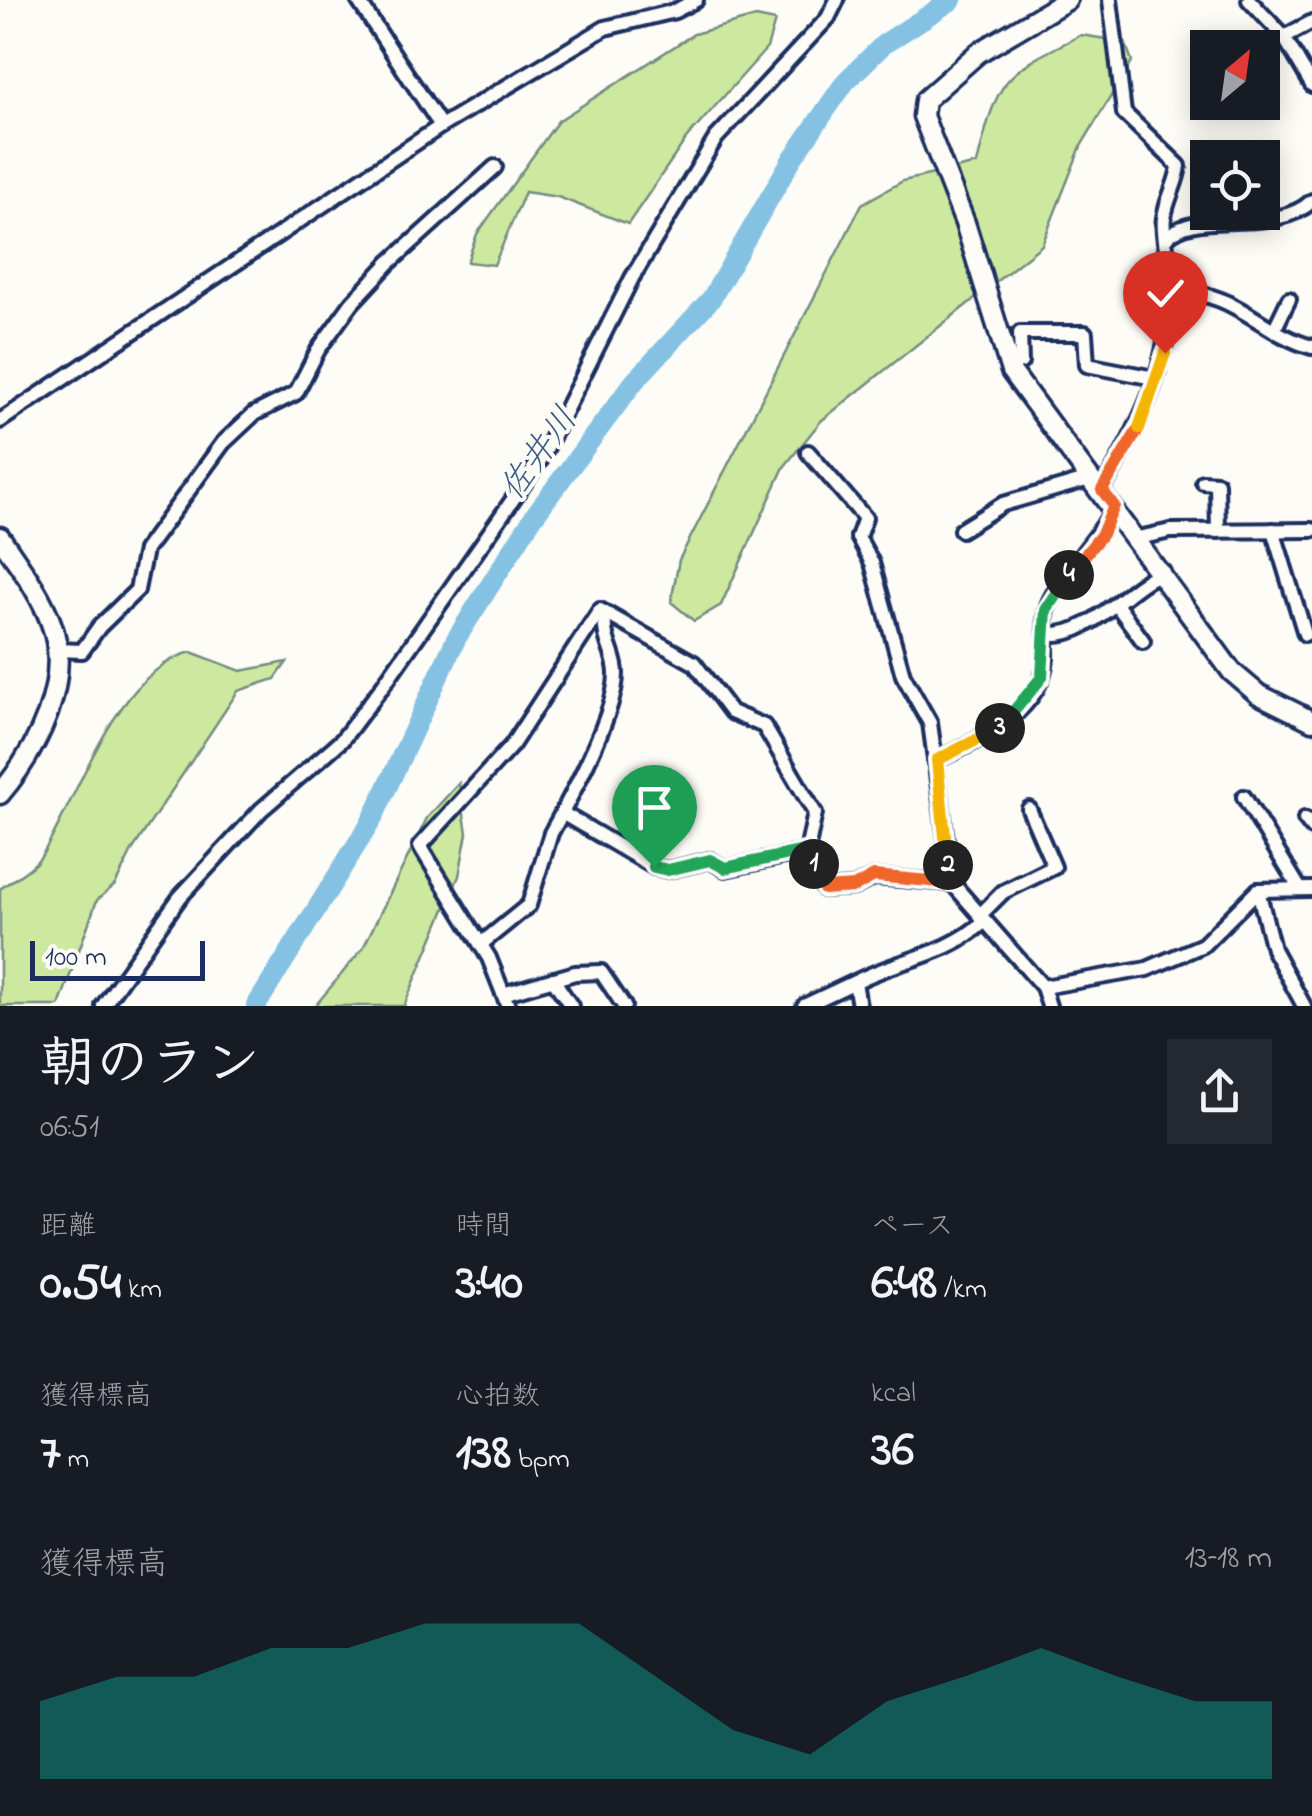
<!DOCTYPE html>
<html lang="ja">
<meta charset="utf-8">
<style>
:root{--surface:#171b24;--page:#242831;--text:#f1f3f6;--muted:#9ea1a6;--accent:#0f766e}
body{margin:0;font-family:"Indie Flower","Klee One",sans-serif;background:var(--page);color:var(--text);height:100vh;display:flex;flex-direction:column;font-size:38px;white-space:nowrap}
*{box-sizing:border-box;margin:0}
p{font-size:32px;color:var(--muted)}
.icon{flex:none;width:55px;height:55px;fill:none;stroke:currentColor;stroke-width:2;stroke-linecap:round;stroke-linejoin:round}
.map{position:relative;height:1006px;overflow:hidden}
.drawer{display:flex;flex-direction:column;background:var(--surface);flex:1}
.drawer>*{flex:none}
.needle{width:65px;rotate:29deg}
.tools{position:absolute;left:1190px;top:30px;display:grid;gap:20px}
.tools a{display:grid;place-items:center;width:90px;height:90px;border-radius:0px;background:var(--surface);box-shadow:0 5px 25px #0003;font-size:50px}
.scale{position:absolute;left:30px;bottom:25px;width:175px;box-sizing:border-box;padding-left:10px;border:5px solid #1b2f5e;border-top:0;font-size:28px;line-height:35px;white-space:nowrap;color:#1b2f5e;-webkit-text-stroke:8px #fdfcf7;paint-order:stroke}
.pin{position:absolute;display:grid;place-items:center;width:85px;height:85px;color:#fff;margin:-102px -42px;border-radius:50% 50% 50% 0;rotate:-45deg;box-shadow:0 0 10px #0007}
.pin .icon{rotate:45deg}
.km{position:absolute;width:50px;height:50px;margin:-25px;border-radius:50%;background:#222;color:#fff;font-size:28px;line-height:50px;text-align:center}
.round{display:grid;place-items:center;flex:none;width:105px;height:105px;border-radius:0px;background:var(--page)}
.head{display:flex;align-items:center;justify-content:space-between;height:170px;padding:0 40px}
h1{font-size:55px;font-weight:700;line-height:75px}
.figures{display:grid;grid-template-columns:repeat(3,1fr);gap:15px;height:170px;padding:10px 40px}
.figures div{display:grid;align-content:center}
.figures b{font-size:50px;font-weight:700}
.figures small{font-size:28px;font-weight:400}
.figures p{font-size:28px}
.chart{height:280px;padding:20px 40px}
.chart p{display:flex;justify-content:space-between}
.chart svg{width:100%;height:180px;margin-top:10px;fill:var(--accent);opacity:.7}
.map>svg:first-child{display:block}
.green{fill:#cde9a0;stroke:#748c7f;stroke-width:2.5}
.lines{fill:none;stroke-linecap:round;stroke-linejoin:round}
.river{stroke:#84c1e3;stroke-width:20}
.street-casing{stroke:#1b2f5e;stroke-width:20}
.secondary-casing{stroke:#1b2f5e;stroke-width:25}
.street{stroke:#fdfcf7;stroke-width:12}
.secondary{stroke:#fdfcf7;stroke-width:18}
.split-1-casing{stroke:#fff;stroke-width:20}
.split-2-casing{stroke:#fff;stroke-width:20}
.split-3-casing{stroke:#fff;stroke-width:20}
.split-4-casing{stroke:#fff;stroke-width:20}
.split-5-casing{stroke:#fff;stroke-width:20}
.split-6-casing{stroke:#fff;stroke-width:20}
.split-1{stroke:#22a559;stroke-width:12}
.split-2{stroke:#f0652b;stroke-width:12}
.split-3{stroke:#f5b400;stroke-width:12}
.split-4{stroke:#22a559;stroke-width:12}
.split-5{stroke:#f0652b;stroke-width:12}
.split-6{stroke:#f5b400;stroke-width:12}
.labels{text-anchor:middle;dominant-baseline:central;stroke-width:8;stroke-linejoin:round;paint-order:stroke}
.water-label{font-size:35px;font-style:italic;fill:#3a5b86;stroke:#fdfcf7}
</style>
<div class="map">
<svg width="1312" height="1006" viewBox="0 0 1312 1006">
<rect width="100%" height="100%" fill="#fdfcf7"/>
<filter id="ink" filterUnits="userSpaceOnUse"><feTurbulence type="fractalNoise" baseFrequency=".01" numOctaves="2"/><feDisplacementMap in="SourceGraphic" scale="20" xChannelSelector="R" yChannelSelector="G"/><feConvolveMatrix kernelMatrix="1 2 1 2 8 2 1 2 1" color-interpolation-filters="sRGB"/></filter>
<g filter="url(#ink)">
<!-- green -->
<g class="green">
<path d="M756 17 775 21 767 48 686 139 628 224 558 197 525 192 494 265 467 262 477 234 558 121 694 34Z"/>
<path d="M1081 35 1125 42 1132 61 1081 146 1042 245 821 421 784 467 721 605 694 621 671 602 679 560 862 204 903 181 977 164C998 78 1000 75 1081 35Z"/>
<path d="M191 652 241 671 287 662 275 679 238 691 133 849 115 885 97 900 59 1006H0V889C13 879 33 869 42 855 79 795 116 672 191 652Z"/>
<path d="M459 783 467 833 459 876 404 1006H315L363 948 427 818Z"/>
</g>
<g class="lines">
<!-- river -->
<path class="river" d="M256 1006 372 820 456 639 534 516 634 382 711 299 792 159 846 81 884 44 952 0"/>
<!-- street casing -->
<g class="street-casing">
<g id="street">
<path d="M358 0 441 126"/>
<path d="M1249 0 1284 37 1312 85"/>
<path d="M1284 37 1312 22"/>
<path d="M1166 238C1198 206 1274 237 1312 201"/>
<path d="M1171 293C1233 287 1258 332 1312 347"/>
<path d="M1274 330 1289 299"/>
<path d="M1008 363 1021 362 1020 333H1085L1087 365 1154 378"/>
<path d="M0 421 441 126 605 28 675 11 696 0"/>
<path d="M808 452 865 518 858 537 872 563 903 675 930 723 952 883 1043 987 1049 1006"/>
<path d="M1203 482 1217 483 1218 531"/>
<path d="M1102 490C1140 425 1167 371 1171 295 1172 272 1161 233 1164 218 1166 200 1177 184 1179 166L1124 113 1110 0"/>
<path d="M961 530 1003 504 1093 478"/>
<path d="M1273 530 1305 634"/>
<path d="M1138 538 1171 531 1312 530"/>
<path d="M1116 604 1143 641"/>
<path d="M1046 634C1093 638 1123 588 1163 572"/>
<path d="M57 650 82 651 99 627 137 590 145 550 223 443 254 414 296 393 318 350 352 303 389 263 495 167"/>
<path d="M937 760C980 739 1041 713 1046 658 1047 640 1042 620 1049 603 1065 568 1098 542 1114 506"/>
<path d="M1244 797 1300 889"/>
<path d="M562 813C579 781 616 710 616 674 616 653 602 642 605 613"/>
<path d="M1305 819 1312 828"/>
<path d="M1258 890 1273 949 1304 1006"/>
<path d="M980 915 1003 892 1054 867 1029 809"/>
<path d="M481 944 529 905 551 833 562 813 654 867 668 870 710 860 725 869 808 851"/>
<path d="M553 979 571 1006"/>
<path d="M855 982C901 958 945 957 985 921"/>
<path d="M1043 987 1147 969 1203 945 1258 890 1312 889"/>
<path d="M503 994 575 973 601 972 624 1006"/>
<path d="M103 1006 180 897 261 810 342 740 382 687 541 459 632 278 716 138 828 18 837 0"/>
<path d="M508 1006 489 958 420 846 512 745 600 610 694 663 731 712 764 726 815 813 806 856 824 889 854 887 874 877 952 883"/>
<path d="M804 1006 855 982 859 1006"/>
</g>
</g>
<!-- secondary casing -->
<g class="secondary-casing">
<g id="secondary">
<path d="M1067 0 978 53 925 100 923 116 965 223 1011 371 1232 672 1258 694 1312 721"/>
<path d="M0 537C18 564 40 592 51 623 73 681 37 750 0 794"/>
</g>
</g>
<!-- street -->
<use href="#street" class="street"/>
<!-- secondary -->
<use href="#secondary" class="secondary"/>
</g>
</g>
<g class="lines" filter="url(#ink)">
<!-- split-1 casing -->
<g class="split-1-casing">
<path id="split-1" d="M654 867 668 870 710 860 725 868 808 850 806 856 814 864"/>
</g>
<!-- split-2 casing -->
<g class="split-2-casing">
<path id="split-2" d="M814 864 824 889 854 887 874 876 952 883 948 865"/>
</g>
<!-- split-3 casing -->
<g class="split-3-casing">
<path id="split-3" d="M948 865 937 760 1000 728"/>
</g>
<!-- split-4 casing -->
<g class="split-4-casing">
<path id="split-4" d="M1000 728 1042 677 1046 610 1069 575"/>
</g>
<!-- split-5 casing -->
<g class="split-5-casing">
<path id="split-5" d="M1069 575 1102 534 1114 506 1102 490 1139 428"/>
</g>
<!-- split-6 casing -->
<g class="split-6-casing">
<path id="split-6" d="M1139 428 1165 353"/>
</g>
<!-- split-1 -->
<use href="#split-1" class="split-1"/>
<!-- split-2 -->
<use href="#split-2" class="split-2"/>
<!-- split-3 -->
<use href="#split-3" class="split-3"/>
<!-- split-4 -->
<use href="#split-4" class="split-4"/>
<!-- split-5 -->
<use href="#split-5" class="split-5"/>
<!-- split-6 -->
<use href="#split-6" class="split-6"/>
</g>
<g class="labels">
<!-- water labels -->
<g class="water-label">
<text transform="translate(540 455) rotate(-54)">佐井川</text>
</g>
</g>
</svg>
<div class="tools">
<a><svg class="needle" viewBox="-14 -14 28 28"><path d="M0-13l5 13h-10z" fill="#e53935"/><path d="M0 13l5-13h-10z" fill="#9ea1a6"/></svg></a>
<a><svg class="icon" aria-label="locate" viewBox="0 0 24 24"><circle cx="12" cy="12" r="6"/><path d="M12 2v4M12 18v4M2 12h4M18 12h4"/></svg></a>
</div>
<div class="scale">100 m</div>
<div class="pin" style="left:654px;top:867px;background:#1e9e55"><svg class="icon" aria-label="arrive" viewBox="0 0 24 24"><path d="M6 21V4h12l-3 4 3 4H6"/></svg></div>
<div class="pin" style="left:1165px;top:353px;background:#d93025"><svg class="icon" aria-label="check" viewBox="0 0 24 24"><path d="M5 12l5 5 9-10"/></svg></div>
<b class="km" style="left:814px;top:864px">1</b>
<b class="km" style="left:948px;top:865px">2</b>
<b class="km" style="left:1000px;top:728px">3</b>
<b class="km" style="left:1069px;top:575px">4</b>
</div>
<section class="drawer">
<div class="head"><div><h1>朝のラン</h1><p>06:51</p></div><a class="round"><svg class="icon" aria-label="share" viewBox="0 0 24 24"><path d="M12 15V3M7 8l5-5 5 5M5 13v7h14v-7"/></svg></a></div>
<div class="figures">
<div><p>距離</p><b>0.54<small> km</small></b></div>
<div><p>時間</p><b>3:40</b></div>
<div><p>ペース</p><b>6:48<small> /km</small></b></div>
</div>
<div class="figures">
<div><p>獲得標高</p><b>7<small> m</small></b></div>
<div><p>心拍数</p><b>138<small> bpm</small></b></div>
<div><p>kcal</p><b>36</b></div>
</div>
<div class="chart"><p><span>獲得標高</span>13–18 m</p>
<svg viewBox="0 0 160 44" preserveAspectRatio="none"><path d="M0 44V25L10 19L20 19L30 12L40 12L50 6L60 6L70 6L80 19L90 32L100 38L110 25L120 19L130 12L140 19L150 25L160 25V44z"/></svg>
</div>
</section>
